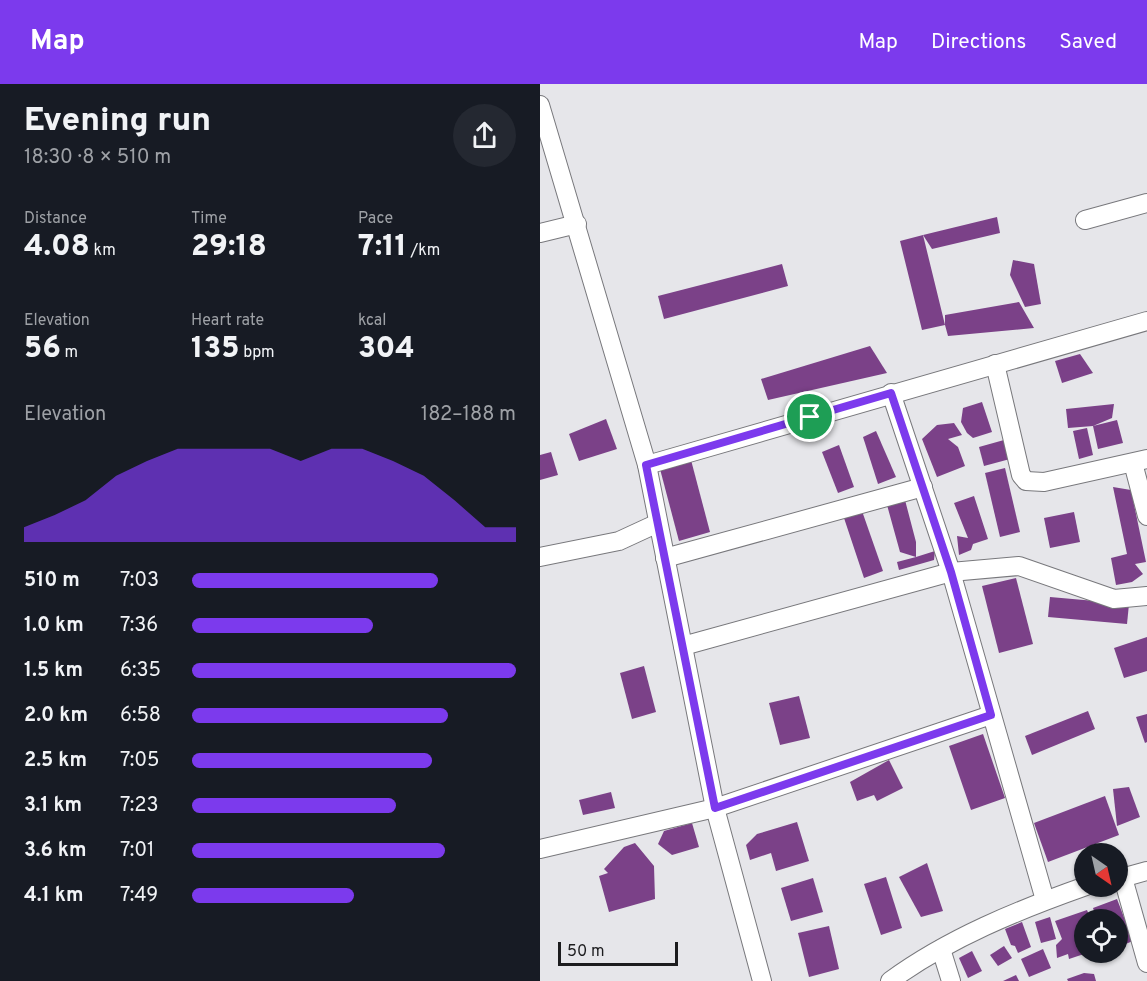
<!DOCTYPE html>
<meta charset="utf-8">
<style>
:root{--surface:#171b24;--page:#242831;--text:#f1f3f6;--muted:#9ea1a6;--accent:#7c3aed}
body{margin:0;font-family:Overpass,sans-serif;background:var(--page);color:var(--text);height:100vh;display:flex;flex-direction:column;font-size:22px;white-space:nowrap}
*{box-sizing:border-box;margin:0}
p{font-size:20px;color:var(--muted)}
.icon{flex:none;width:33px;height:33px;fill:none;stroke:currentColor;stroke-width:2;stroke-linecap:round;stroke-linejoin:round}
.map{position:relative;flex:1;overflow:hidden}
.drawer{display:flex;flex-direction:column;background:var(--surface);width:540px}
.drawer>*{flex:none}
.needle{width:39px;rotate:146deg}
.fabs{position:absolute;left:534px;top:759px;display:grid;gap:12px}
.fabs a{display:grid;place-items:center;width:54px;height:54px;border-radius:50%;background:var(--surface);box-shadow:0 2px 4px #0004;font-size:30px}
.scale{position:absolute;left:18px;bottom:15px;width:120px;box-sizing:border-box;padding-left:6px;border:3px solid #1c1c1e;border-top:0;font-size:16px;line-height:21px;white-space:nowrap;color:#1c1c1e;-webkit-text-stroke:4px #e6e6ea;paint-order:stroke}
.pin{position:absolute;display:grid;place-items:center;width:51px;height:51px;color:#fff;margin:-26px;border:3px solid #fff;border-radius:50%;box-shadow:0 2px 6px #0007}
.round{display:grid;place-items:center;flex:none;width:63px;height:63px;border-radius:32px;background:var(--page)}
.summary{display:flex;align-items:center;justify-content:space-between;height:102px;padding:0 24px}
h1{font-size:33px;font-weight:800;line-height:45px}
.metrics{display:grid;grid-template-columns:repeat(3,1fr);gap:9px;height:102px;padding:6px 24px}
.metrics div{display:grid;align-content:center}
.metrics b{font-size:30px;font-weight:800}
.metrics small{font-size:16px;font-weight:400}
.metrics p{font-size:16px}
.chart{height:168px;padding:12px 24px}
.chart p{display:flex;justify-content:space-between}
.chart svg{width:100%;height:108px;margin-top:6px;fill:var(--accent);opacity:.7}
ul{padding:0 24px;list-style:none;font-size:20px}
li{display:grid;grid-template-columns:96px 72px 1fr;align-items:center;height:45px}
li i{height:15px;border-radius:8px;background:var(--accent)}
header{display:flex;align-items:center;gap:36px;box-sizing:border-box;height:84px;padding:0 30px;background:var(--accent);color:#fff}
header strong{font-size:28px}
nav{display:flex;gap:33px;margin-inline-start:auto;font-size:21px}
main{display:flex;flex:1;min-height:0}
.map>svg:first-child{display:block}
.building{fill:#7b4188}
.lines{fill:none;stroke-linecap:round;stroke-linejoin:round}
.street-casing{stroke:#78787c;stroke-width:20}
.street{stroke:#fff;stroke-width:18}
.route-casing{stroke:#fff;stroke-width:12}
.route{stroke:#7c3aed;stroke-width:8}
</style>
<header>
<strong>Map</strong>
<nav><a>Map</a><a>Directions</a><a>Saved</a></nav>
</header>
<main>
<section class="drawer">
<div class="summary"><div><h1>Evening run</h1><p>18:30 · 8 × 510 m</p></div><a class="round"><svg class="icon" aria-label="share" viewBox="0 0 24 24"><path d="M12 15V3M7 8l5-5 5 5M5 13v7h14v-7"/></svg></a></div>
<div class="metrics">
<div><p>Distance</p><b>4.08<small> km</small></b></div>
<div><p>Time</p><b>29:18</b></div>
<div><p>Pace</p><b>7:11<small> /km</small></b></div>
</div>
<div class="metrics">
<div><p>Elevation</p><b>56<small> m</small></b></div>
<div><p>Heart rate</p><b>135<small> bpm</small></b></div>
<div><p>kcal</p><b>304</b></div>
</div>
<div class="chart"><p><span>Elevation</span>182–188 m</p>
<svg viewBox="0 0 160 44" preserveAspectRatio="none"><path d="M0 44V38L10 33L20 27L30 17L40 11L50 6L60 6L70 6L80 6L90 11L100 6L110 6L120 11L130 17L140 27L150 38L160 38V44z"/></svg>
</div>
<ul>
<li><b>510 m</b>7:03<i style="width:76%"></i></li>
<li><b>1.0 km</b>7:36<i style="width:56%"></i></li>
<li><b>1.5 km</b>6:35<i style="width:100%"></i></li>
<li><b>2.0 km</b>6:58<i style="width:79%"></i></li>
<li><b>2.5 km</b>7:05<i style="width:74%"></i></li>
<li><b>3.1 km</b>7:23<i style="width:63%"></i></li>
<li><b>3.6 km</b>7:01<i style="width:78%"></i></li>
<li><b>4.1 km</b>7:49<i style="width:50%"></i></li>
</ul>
</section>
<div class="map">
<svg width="607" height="897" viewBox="0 0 607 897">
<rect width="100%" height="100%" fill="#e6e6ea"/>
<!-- building -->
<g class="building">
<path d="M457 133 460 149 392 165 383 151Z"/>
<path d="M383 151 405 241V231L479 218 494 244 408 252 405 241 382 246 360 157Z"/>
<path d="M473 176 494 180 501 220 485 223 470 191Z"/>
<path d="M242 180 248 202 124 235 118 212Z"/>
<path d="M330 262 347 289 228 316 221 295Z"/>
<path d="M540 270 553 289 522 299 515 277Z"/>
<path d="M442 318 452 348 433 354 427 349 421 338 423 324Z"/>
<path d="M574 320 572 334 553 342 577 336 583 359 558 365 553 342 528 344 526 325Z"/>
<path d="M66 335 77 365 39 377 29 350Z"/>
<path d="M414 339 422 351 408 355 418 363 425 382 397 393 382 355 397 341Z"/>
<path d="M547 344 553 371 539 375 533 347Z"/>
<path d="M336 347 356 393 338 400 323 353Z"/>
<path d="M464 356 470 375 444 382 439 363Z"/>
<path d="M299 361 314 403 298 409 282 368Z"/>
<path d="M11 368 18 391 0 396V371Z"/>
<path d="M151 376 170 448 139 457 120 385Z"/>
<path d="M465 384 480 448 460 453 445 389Z"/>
<path d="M573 403 591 406 606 478 595 480 603 490 592 498 576 501 571 474 587 470Z"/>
<path d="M434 412 448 455 433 460 431 466 419 471 417 452 428 454 414 419Z"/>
<path d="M365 416 376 458V473L395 467 394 476 359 486 357 478 376 473 360 468 347 421Z"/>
<path d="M322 427 343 487 324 494 304 434Z"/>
<path d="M534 428 540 458 510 464 504 434Z"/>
<path d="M476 494 493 560 459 569 442 502Z"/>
<path d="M510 513 589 520 587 540 508 533Z"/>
<path d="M607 553V587L584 594 574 564Z"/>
<path d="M104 582 116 628 92 635 80 589Z"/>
<path d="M259 612 270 654 240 661 229 619Z"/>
<path d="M548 627 555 645 492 671 485 652Z"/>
<path d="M607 630V658L605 659 596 633Z"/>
<path d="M443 650 465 714 431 726 409 662Z"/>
<path d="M349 676 363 704 337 717 334 711 317 717 310 698Z"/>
<path d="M589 703 600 733 577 742 573 705Z"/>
<path d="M71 708 75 724 43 731 39 716Z"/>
<path d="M565 712 579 751 508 778 494 739Z"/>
<path d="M257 738 269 777 236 787 231 769 210 776 206 761 217 750Z"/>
<path d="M152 739 159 763 132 771 118 760 124 747Z"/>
<path d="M95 759 114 782 115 815 69 828 59 792 68 789 64 785 84 763Z"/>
<path d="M387 779 403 827 381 833 359 793Z"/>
<path d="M346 793 362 844 341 851 324 800Z"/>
<path d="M273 794 283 828 251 837 241 804Z"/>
<path d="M577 815 593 857 578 863V836H557L553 824Z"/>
<path d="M547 826 551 836H544V870L529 875 528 870 517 874 516 861 522 855 515 837Z"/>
<path d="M510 833 516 855 501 859 495 838Z"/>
<path d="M482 838 491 863 478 869 475 862 471 861 465 845Z"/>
<path d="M289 842 299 885 269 893 258 849Z"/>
<path d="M464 862 472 874 458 882 450 871Z"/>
<path d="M503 865 511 884 489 893 481 875Z"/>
<path d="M432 867 442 887 428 894 419 874Z"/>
<path d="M544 889 554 890 556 897H528L527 895Z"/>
<path d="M476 891 479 897H463Z"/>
</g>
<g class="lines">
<!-- street casing -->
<g class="street-casing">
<g id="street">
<path d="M0 21 107 381 175 724 222 897"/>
<path d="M545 136 607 119"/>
<path d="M0 149 37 140"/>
<path d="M455 280 481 391 486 397 504 398 607 375"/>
<path d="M351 309 411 488 505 816"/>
<path d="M593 379 607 432"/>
<path d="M107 381 607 237"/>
<path d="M0 473 79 457 118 439"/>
<path d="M125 474 383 403"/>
<path d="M143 562 411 488 479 482 574 515 607 512"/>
<path d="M0 765 175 724 451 631"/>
<path d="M583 794 607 879"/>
<path d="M578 795 607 787"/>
<path d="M401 865 411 897"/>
<path d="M350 897C409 854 478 826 546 802"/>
</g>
</g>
<!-- street -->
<use href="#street" class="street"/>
</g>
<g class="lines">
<!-- route casing -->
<g class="route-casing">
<path id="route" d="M351 309 411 488 451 631 175 724 106 381Z"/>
</g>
<!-- route -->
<use href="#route" class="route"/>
</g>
</svg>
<div class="fabs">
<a><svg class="needle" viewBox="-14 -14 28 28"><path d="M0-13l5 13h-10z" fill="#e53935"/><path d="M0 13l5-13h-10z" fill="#9ea1a6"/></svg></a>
<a><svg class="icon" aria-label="locate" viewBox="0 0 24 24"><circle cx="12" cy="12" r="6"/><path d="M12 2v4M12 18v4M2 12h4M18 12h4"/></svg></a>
</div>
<div class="scale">50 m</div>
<div class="pin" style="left:270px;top:333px;background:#1e9e55"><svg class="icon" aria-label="arrive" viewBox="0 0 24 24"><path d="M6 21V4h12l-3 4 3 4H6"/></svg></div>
</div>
</main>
